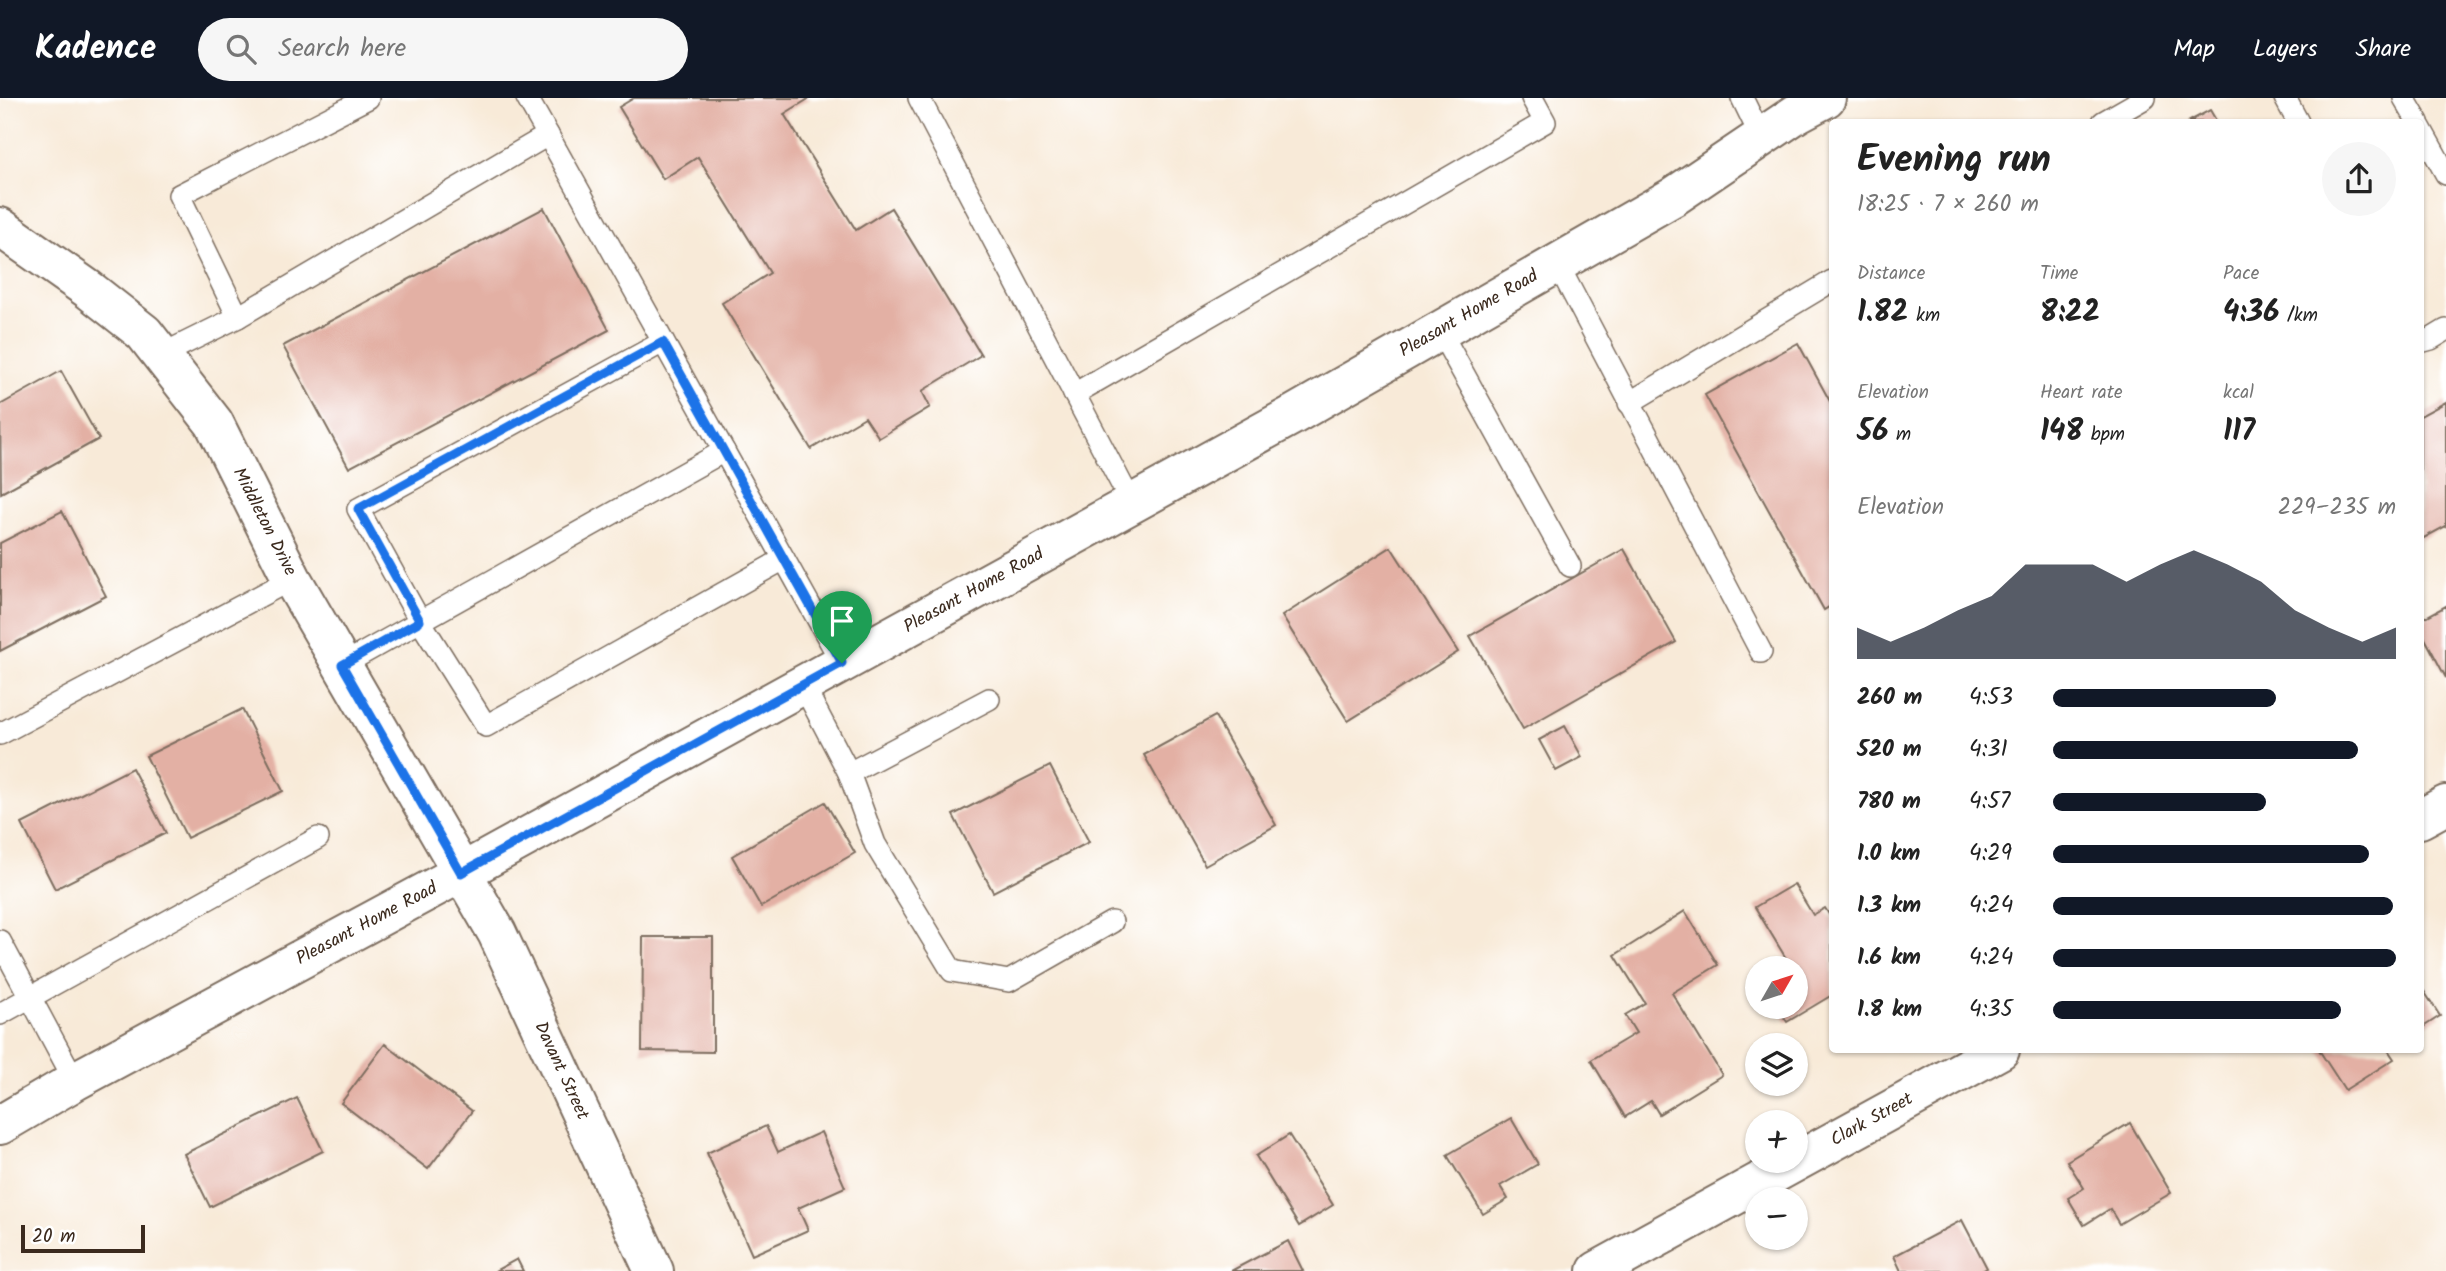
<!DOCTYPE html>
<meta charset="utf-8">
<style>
:root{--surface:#fff;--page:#f6f6f6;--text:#222;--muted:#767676;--accent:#111827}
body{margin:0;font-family:Kalam,sans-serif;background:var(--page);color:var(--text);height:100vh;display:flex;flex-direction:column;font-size:26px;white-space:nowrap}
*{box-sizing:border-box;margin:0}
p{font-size:23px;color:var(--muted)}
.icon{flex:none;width:38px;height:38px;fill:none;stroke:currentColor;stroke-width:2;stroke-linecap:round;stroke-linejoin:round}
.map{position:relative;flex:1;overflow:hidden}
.details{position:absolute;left:1829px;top:21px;width:595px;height:934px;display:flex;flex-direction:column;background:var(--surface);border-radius:7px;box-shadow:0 2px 5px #0004}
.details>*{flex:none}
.needle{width:46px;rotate:51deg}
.controls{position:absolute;left:1745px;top:858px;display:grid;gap:14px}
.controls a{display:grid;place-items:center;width:63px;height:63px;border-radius:50%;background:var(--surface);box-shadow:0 2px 5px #0004;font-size:35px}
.scale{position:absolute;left:21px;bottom:18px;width:124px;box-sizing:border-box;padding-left:7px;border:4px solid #3b2a1e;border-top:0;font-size:19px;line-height:24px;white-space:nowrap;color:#3b2a1e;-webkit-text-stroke:5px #fff;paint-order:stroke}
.pin{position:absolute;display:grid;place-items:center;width:60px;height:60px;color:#fff;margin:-72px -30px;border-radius:50% 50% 50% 0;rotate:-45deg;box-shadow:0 0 7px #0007}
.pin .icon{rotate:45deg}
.round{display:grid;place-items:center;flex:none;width:74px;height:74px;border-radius:37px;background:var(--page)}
.summary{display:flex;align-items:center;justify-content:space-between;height:119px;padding:0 28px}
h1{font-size:38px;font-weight:700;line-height:52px}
.metrics{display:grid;grid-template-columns:repeat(3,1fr);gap:10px;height:119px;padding:7px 28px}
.metrics div{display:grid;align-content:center}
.metrics b{font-size:30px;font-weight:700}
.metrics small{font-size:19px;font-weight:400}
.metrics p{font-size:19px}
.chart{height:196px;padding:14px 28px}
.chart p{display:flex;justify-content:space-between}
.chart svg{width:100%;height:126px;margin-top:7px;fill:var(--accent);opacity:.7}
ul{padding:0 28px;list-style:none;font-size:23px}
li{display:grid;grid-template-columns:112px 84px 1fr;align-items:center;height:52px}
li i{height:18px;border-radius:9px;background:var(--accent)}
header{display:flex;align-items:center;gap:42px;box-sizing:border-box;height:98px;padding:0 35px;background:var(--accent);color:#fff}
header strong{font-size:33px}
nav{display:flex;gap:38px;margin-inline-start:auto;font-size:24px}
.search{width:490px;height:63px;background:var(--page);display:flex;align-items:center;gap:18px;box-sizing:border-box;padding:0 24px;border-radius:38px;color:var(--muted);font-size:26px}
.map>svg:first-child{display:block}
.building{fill:#e3b0a4}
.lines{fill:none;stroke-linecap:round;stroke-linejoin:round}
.lane-casing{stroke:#7d6d5f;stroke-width:24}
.street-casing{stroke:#7d6d5f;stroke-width:42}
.secondary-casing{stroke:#7d6d5f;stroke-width:42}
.lane{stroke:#fff;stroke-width:21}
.street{stroke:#fff;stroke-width:38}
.secondary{stroke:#fff;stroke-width:38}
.route-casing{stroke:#fff;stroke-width:14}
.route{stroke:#1a73e8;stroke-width:9}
.labels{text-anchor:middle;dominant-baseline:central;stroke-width:7;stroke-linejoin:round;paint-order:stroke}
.street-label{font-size:18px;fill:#3b2a1e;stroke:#fff}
</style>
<header>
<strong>Kadence</strong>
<div class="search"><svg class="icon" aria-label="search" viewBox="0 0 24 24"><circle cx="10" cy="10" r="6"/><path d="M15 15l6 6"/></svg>Search here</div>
<nav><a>Map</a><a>Layers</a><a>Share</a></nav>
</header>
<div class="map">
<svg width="2446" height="1173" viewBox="0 0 2446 1173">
<rect width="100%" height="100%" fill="#fff"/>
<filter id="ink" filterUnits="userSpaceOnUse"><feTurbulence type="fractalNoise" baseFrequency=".0143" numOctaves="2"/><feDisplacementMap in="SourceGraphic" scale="14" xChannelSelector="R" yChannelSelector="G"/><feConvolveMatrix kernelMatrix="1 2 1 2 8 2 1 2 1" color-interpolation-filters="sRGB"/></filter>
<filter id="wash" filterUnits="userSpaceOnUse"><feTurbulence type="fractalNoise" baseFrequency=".00686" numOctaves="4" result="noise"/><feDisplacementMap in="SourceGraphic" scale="28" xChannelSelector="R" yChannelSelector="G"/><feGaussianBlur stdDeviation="1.57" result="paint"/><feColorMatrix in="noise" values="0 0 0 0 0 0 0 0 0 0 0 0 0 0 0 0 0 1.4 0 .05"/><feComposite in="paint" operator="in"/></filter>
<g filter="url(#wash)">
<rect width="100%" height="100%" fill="#f8ead8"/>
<g id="blocks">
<!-- building -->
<g class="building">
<path d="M634 0H810L784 16 856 132 891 110 981 257 922 293 930 309 879 340 865 319 811 351 722 205 770 175 698 59 663 81 619 9Z"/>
<path d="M2210 12 2217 24H2188Z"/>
<path d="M544 110 609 232 349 370 283 248Z"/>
<path d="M1798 245 1832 307V507L1824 512 1705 297Z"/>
<path d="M61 273 99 341 1 395 0 307Z"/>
<path d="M2446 304V428L2420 442V318Z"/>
<path d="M62 413 106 498 0 553V445Z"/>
<path d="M1391 449 1458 554 1348 623 1282 518Z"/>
<path d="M1624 451 1676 544 1523 631 1470 538Z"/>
<path d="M2446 508V580L2420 531V522Z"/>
<path d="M242 611 283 693 187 740 146 658Z"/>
<path d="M1215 618 1276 727 1205 767 1144 657Z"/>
<path d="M1565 628 1582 659 1556 673 1539 642Z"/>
<path d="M1050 668 1089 744 993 794 953 717Z"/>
<path d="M132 670 166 735 55 791 22 726Z"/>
<path d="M825 704 855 755 761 809 732 758Z"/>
<path d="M1794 786 1813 817 1825 810 1832 821V897L1787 924 1777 908H1796V870H1774L1787 862 1755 809Z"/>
<path d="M1685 813 1718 867 1672 895 1722 977 1659 1016 1651 1003 1625 1019 1591 962 1636 935 1625 917 1645 905 1615 857Z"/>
<path d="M643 839H713V954L642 953Z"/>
<path d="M2420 887 2440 918 2420 931Z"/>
<path d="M385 946 472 1013 428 1071 341 1005Z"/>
<path d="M2319 952H2388L2394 961 2345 992Z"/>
<path d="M297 1000 323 1053 210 1109 184 1056Z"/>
<path d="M1511 1020 1538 1066 1500 1088 1508 1101 1483 1116 1447 1057Z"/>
<path d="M2130 1025 2171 1095 2119 1126 2110 1111 2084 1127 2068 1100 2084 1090 2067 1063Z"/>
<path d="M766 1028 778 1054 821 1034 845 1089 798 1110 808 1132 752 1157 707 1055Z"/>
<path d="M1289 1037 1333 1107 1299 1128 1256 1058Z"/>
<path d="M1962 1122 1987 1170 1982 1173H1901L1894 1158Z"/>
<path d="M1288 1143 1303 1173H1231Z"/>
<path d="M517 1161 523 1173H495Z"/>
</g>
</g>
</g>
<g filter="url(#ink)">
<use href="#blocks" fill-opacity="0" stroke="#7d6d5f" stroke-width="2"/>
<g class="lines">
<!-- lane casing -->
<g class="lane-casing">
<g id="lane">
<path d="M527 0 548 37"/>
<path d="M919 0 1132 406"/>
<path d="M1742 0 1761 39"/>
<path d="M2285 0 2298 24"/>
<path d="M2404 0 2418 24"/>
<path d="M2103 24 2145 0"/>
<path d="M2420 29 2446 76"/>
<path d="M1557 165 1761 554"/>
<path d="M238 219 548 37 842 565"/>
<path d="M1440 233 1570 468"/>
<path d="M663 244 358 411 420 523 486 628 784 461"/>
<path d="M2420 244 2431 241 2446 232"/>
<path d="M161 257 238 219 179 97 368 0"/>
<path d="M1074 296 1545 24 1532 0"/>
<path d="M1629 305 1832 183"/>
<path d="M342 567 724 353"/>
<path d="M803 587 849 675 989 601"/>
<path d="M0 636 292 481"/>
<path d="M849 675 875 746 952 873 1009 883 1112 824"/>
<path d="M0 843 75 983"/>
<path d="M0 916 318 740"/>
</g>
</g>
<!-- street casing -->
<g class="street-casing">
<g id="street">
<path d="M0 129 88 191 144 235 214 325 292 481 497 835 654 1173"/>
<path d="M2420 721 2446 707"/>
<path d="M1597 1173 2000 952"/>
</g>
</g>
<!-- secondary casing -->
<g class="secondary-casing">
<path id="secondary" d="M0 1027 75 983 461 775 1293 317 1673 99 1796 16 1826 0"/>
</g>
<!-- lane -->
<use href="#lane" class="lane"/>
<!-- street -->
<use href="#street" class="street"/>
<!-- secondary -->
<use href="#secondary" class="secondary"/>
</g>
</g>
<g class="lines" filter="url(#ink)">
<!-- route casing -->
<g class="route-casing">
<path id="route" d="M663 244 842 565 461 775 342 567 420 523 358 411Z"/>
</g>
<!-- route -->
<use href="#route" class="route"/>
</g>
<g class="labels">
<!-- street labels -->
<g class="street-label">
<text transform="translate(1469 216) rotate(-30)">Pleasant Home Road</text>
<text transform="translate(264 424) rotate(63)">Middleton Drive</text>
<text transform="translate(974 493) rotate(-29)">Pleasant Home Road</text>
<text transform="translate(367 826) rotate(-28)">Pleasant Home Road</text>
<text transform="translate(561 973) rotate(65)">Davant Street</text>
<text transform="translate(1872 1022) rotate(-29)">Clark Street</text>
</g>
</g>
</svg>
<div class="controls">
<a><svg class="needle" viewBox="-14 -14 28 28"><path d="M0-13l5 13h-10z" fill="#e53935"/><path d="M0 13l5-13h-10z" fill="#767676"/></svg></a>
<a><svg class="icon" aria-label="layers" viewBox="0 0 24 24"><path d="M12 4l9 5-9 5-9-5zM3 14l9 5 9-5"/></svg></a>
<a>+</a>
<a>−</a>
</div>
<div class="scale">20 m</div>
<div class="pin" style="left:842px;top:565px;background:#1e9e55"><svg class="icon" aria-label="arrive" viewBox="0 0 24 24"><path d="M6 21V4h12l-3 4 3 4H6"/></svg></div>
<section class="details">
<div class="summary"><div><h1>Evening run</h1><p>18:25 · 7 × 260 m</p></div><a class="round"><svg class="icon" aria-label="share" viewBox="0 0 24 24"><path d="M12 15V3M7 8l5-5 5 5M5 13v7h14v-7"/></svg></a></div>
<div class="metrics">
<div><p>Distance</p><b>1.82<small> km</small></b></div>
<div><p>Time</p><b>8:22</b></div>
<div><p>Pace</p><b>4:36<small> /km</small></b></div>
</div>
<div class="metrics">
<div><p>Elevation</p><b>56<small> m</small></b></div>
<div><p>Heart rate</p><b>148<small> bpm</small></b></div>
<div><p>kcal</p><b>117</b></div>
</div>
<div class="chart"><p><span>Elevation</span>229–235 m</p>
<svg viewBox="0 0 160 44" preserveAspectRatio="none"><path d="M0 44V33L10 38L20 33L30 27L40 22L50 11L60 11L70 11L80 17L90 11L100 6L110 11L120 17L130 27L140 33L150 38L160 33V44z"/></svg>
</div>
<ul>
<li><b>260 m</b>4:53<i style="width:65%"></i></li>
<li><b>520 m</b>4:31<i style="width:89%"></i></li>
<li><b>780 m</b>4:57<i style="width:62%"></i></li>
<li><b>1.0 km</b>4:29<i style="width:92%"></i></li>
<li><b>1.3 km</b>4:24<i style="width:99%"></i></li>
<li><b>1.6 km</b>4:24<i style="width:100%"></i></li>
<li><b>1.8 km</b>4:35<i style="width:84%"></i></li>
</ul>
</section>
</div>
